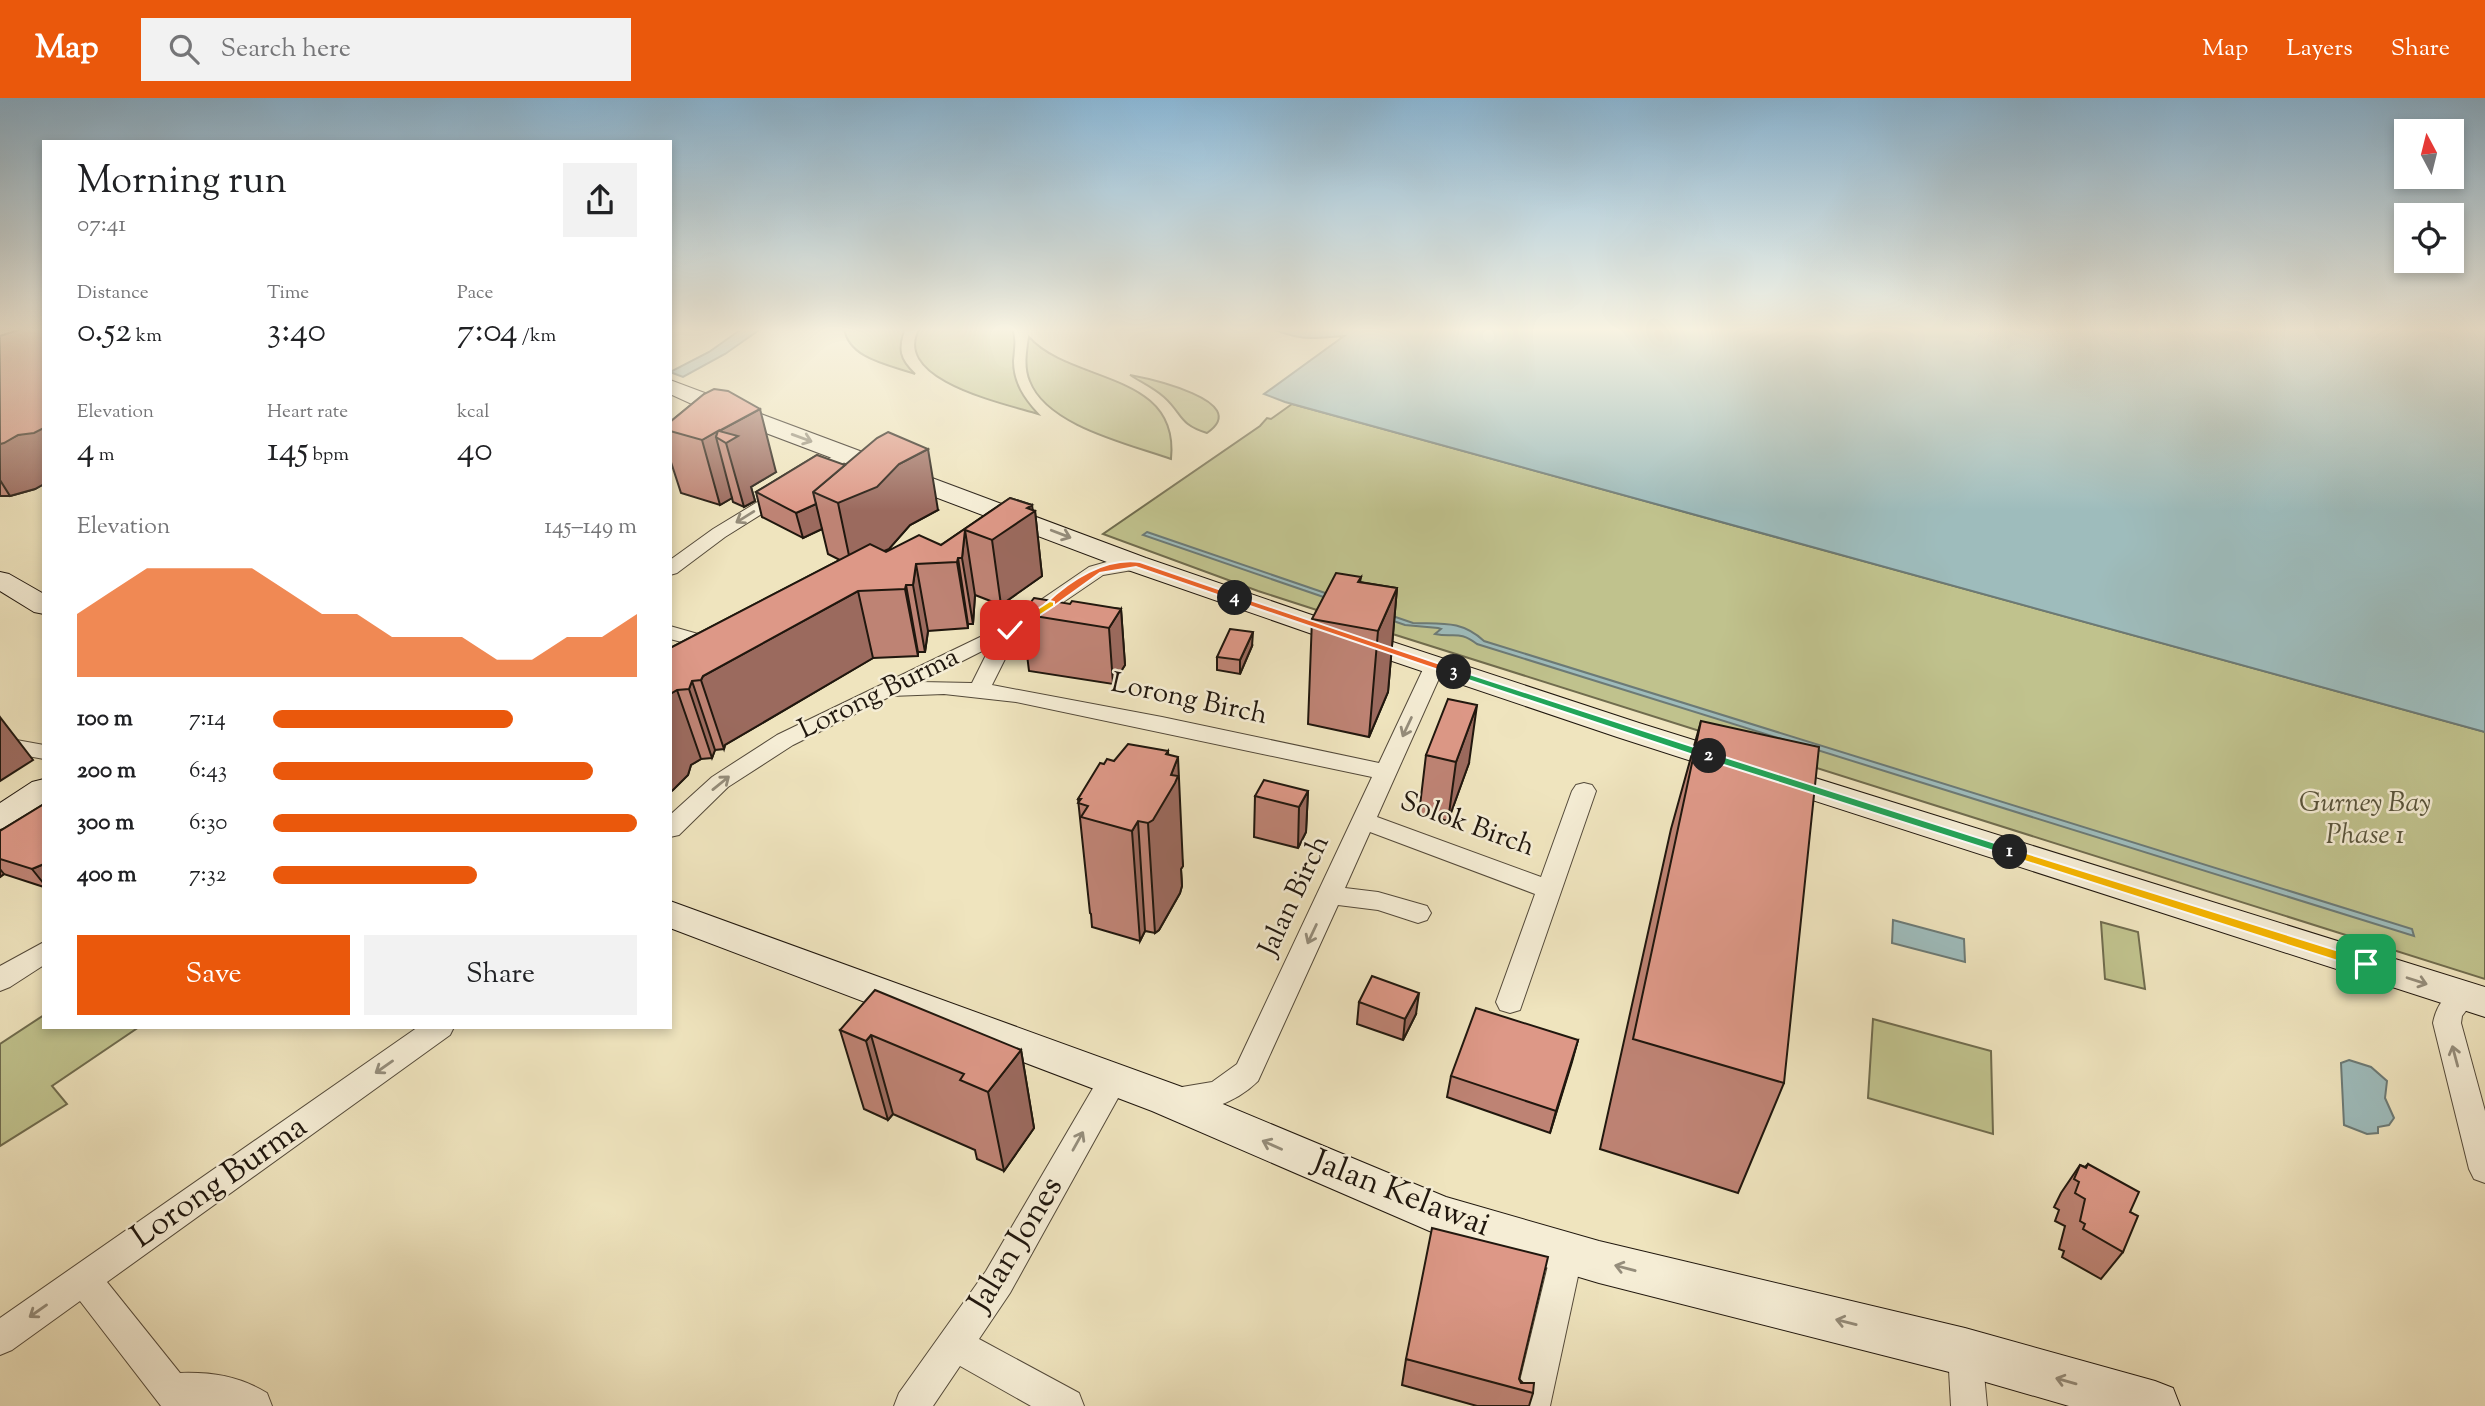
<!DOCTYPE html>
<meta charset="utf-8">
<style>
:root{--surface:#fff;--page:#f2f2f2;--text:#202124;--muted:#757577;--accent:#ea580c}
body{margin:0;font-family:"Sorts Mill Goudy",serif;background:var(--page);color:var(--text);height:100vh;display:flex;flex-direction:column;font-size:26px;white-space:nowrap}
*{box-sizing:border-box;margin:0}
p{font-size:23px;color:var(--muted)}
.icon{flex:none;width:38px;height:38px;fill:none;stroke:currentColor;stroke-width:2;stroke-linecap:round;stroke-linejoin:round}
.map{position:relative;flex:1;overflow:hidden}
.drawer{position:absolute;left:42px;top:42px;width:630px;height:889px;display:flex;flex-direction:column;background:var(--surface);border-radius:0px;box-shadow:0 4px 10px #0003}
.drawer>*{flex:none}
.needle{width:46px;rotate:353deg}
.buttons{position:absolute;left:2394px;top:21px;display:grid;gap:14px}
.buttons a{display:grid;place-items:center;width:70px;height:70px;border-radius:0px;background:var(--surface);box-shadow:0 4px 10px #0003;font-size:35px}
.pin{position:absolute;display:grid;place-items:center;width:60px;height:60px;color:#fff;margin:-30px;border-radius:14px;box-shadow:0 4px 10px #0006}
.km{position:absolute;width:35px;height:35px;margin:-18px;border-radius:50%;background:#222;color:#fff;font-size:19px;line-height:35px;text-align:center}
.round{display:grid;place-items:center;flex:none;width:74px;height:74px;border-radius:0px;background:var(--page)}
.head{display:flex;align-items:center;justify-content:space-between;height:119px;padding:0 35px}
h1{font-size:38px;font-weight:600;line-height:52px}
.metrics{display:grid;grid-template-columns:repeat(3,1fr);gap:10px;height:119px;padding:7px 35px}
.metrics div{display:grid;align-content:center}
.metrics b{font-size:35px;font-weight:600}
.metrics small{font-size:19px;font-weight:400}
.metrics p{font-size:19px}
.chart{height:196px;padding:14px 35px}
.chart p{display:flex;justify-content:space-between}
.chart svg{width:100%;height:126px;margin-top:7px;fill:var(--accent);opacity:.7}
.button{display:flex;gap:14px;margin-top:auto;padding:14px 35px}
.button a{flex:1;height:80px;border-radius:0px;background:var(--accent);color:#fff;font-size:28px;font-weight:600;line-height:80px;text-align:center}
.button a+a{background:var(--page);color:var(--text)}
ul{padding:0 35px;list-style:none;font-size:23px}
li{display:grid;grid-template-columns:112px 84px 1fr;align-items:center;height:52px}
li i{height:18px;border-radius:9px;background:var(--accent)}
header{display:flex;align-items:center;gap:42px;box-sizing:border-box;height:98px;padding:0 35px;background:var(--accent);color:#fff}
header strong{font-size:33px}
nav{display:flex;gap:38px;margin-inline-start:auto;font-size:24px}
.search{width:490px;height:63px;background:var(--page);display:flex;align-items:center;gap:18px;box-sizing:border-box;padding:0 24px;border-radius:0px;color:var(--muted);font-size:26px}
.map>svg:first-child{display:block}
.green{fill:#c0c28d;stroke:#706c4e;stroke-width:2}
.water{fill:#9ebcbc;stroke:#6c7a76;stroke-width:2}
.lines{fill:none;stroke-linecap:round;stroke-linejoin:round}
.street-casing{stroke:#544a3a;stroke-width:2}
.secondary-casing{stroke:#20170e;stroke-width:2}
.street{fill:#f5edd5;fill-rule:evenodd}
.secondary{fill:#f5edd5;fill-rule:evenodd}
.wall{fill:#be8374;stroke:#20170e;stroke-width:2}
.shaded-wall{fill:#9b6a5e;stroke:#20170e;stroke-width:2}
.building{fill:#dd9887;stroke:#20170e;stroke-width:2}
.oneway{stroke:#958d7b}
.split-1{fill:#f5b400;stroke:#fff;stroke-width:2}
.split-2{fill:#22a559;stroke:#fff;stroke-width:2}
.split-3{fill:#22a559;stroke:#fff;stroke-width:2}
.split-4{fill:#f0652b;stroke:#fff;stroke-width:2}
.split-5{fill:#f0652b;stroke:#fff;stroke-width:2}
.split-6{fill:#f5b400;stroke:#fff;stroke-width:2}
.labels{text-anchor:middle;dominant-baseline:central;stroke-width:5;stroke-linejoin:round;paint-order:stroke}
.street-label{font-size:28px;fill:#20170e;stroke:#f5edd5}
.park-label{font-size:28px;font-style:italic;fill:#58533a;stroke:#f5edd5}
.near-street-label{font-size:33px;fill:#20170e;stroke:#f5edd5}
</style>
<header>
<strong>Map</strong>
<div class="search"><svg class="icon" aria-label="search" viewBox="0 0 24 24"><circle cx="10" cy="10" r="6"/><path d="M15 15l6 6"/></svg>Search here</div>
<nav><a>Map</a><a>Layers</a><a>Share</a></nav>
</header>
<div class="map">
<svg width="2485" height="1308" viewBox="0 0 2485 1308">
<rect width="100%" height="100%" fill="#efe4be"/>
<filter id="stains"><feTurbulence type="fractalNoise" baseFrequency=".00286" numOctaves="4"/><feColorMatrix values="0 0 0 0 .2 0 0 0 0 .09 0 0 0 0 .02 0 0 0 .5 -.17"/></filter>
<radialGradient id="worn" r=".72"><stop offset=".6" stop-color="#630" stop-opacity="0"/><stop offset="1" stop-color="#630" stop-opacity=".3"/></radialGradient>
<!-- green -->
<g class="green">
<path d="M844 230H905C897 251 899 261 915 276 890 267 848 261 844 230Z"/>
<path d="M920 230H1012C1016 242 1014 250 1013 263 1013 285 1024 301 1038 316 1006 306 890 282 920 230Z"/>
<path d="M1029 239C1071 286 1180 273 1171 361 1129 346 1047 328 1030 283 1024 269 1027 253 1029 239Z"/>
<path d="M1130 277C1146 280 1254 303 1207 335 1178 326 1183 316 1164 299 1154 290 1141 284 1130 277Z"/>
<path d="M1292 306 2485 634V881L1326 515 1258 493 1103 436 1260 328 1267 320 1271 321Z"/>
<path d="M2101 824 2138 834 2145 891 2105 881Z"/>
<path d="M44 917V929H139L52 988 67 1006 0 1048V946Z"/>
<path d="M1873 921 1991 953 1993 1036 1868 1000Z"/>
</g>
<!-- water -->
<g class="water">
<path d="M743 230H762L725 256 683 279 670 274 709 254Z"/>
<path d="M1270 230H2485V634L1285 304 1264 296 1344 238C1312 240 1303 244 1270 230Z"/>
<path d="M1147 434 1413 525C1442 526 1461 522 1484 543L2412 831 2414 838 1477 546C1459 532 1454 540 1435 536L1441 531 1438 530 1405 527 1143 437Z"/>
<path d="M1893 822 1964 841 1965 864 1892 845Z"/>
<path d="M2349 962 2371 969 2387 983 2385 1000 2394 1020 2389 1027 2378 1029V1035L2367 1036 2344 1027 2341 965Z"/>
</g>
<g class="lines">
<!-- street casing -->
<g class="street-casing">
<g id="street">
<path d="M845 351 853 356 851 360 725 439 677 475 670 477V462L713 431Z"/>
<path d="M1137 460 1146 466 1144 470 1103 477 1018 535 992 587 1162 619 1379 665 1425 567 1428 563H1442L1445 567 1377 719 1541 779 1572 693 1576 687 1584 685 1592 687 1596 693 1520 912 1510 915 1500 912 1496 904 1535 796 1370 734 1345 790 1378 794 1427 808 1431 815 1427 822 1418 825 1378 812 1338 807 1258 983C1236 1005 1196 1021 1164 1010L1160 1001 1164 992 1212 984 1237 966 1372 679 1016 604 944 596 891 598 793 647 728 689 679 737 670 739V717L712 679 777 637 1003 528 1089 469 1117 461ZM990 549 972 585 921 584Z"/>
<path d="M670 528 698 536 725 535 728 539 725 543 697 548 670 541Z"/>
<path d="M0 639 44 647V661L0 653Z"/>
<path d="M44 844V867L10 889 0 893V868Z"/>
<path d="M2464 886 2474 889 2478 897 2462 918 2461 925 2485 1013V1085L2474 1081 2469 1071 2433 925C2436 908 2447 892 2464 886Z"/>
<path d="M418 929H454L450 937 107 1184 180 1275C212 1274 239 1278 267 1295L272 1308H161L80 1203 12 1252 0 1257V1220Z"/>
<path d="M1113 970 1123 973 1128 982 1010 1195 979 1241 1079 1295 1084 1308H1031L960 1268 933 1308H894L899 1295 986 1173 1103 973Z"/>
<path d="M1567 1140 1579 1144 1583 1155 1550 1308H1514L1551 1155 1555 1144Z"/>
<path d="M1965 1237 1977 1242 1982 1254 1987 1308H1951L1948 1254 1953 1242Z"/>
</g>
</g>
<!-- secondary casing -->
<g class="secondary-casing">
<g id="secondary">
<path d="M670 282 1146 460 1335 525 1639 625 2485 889V919L1617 639 1315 537 1128 472 705 312 670 296Z"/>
<path d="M0 474 9 476 44 496V516L34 514 0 493Z"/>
<path d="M44 681V707L12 728 0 731V705L32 684Z"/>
<path d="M670 803 1182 989 1446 1099 1599 1143 1965 1230 2155 1283 2173 1290 2180 1308H2069L1965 1278 1599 1185 1441 1138 1152 1013 670 830Z"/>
</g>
</g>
<!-- street -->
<use href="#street" class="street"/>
<!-- secondary -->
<use href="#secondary" class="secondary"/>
</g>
<!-- wall -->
<g class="wall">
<path d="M44 230V386L35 391 10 398H0V238Z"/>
<path d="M704 296 776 374 751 389 755 403 744 409 733 404 732 400 720 407 681 395 670 361V324Z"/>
<path d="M817 357 938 412 910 427 889 451 884 453 886 454 941 447 1010 400 1032 407V412L1035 413 1042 478 1001 507 975 497 973 526H968V530L928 533 925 554H918V558L873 560 725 647 724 651 715 652 712 660 701 661 691 667 688 677 673 692 670 550 840 462 828 456 822 431 803 440 762 419 756 394Z"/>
<path d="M1361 479 1360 484 1397 490 1388 594 1369 639 1308 626 1312 521Z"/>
<path d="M1070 506 1121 511 1125 567 1113 586 1029 573 1022 516Z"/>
<path d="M1252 548 1240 576 1217 572V559Z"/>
<path d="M1701 623 1784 985 1738 1095 1600 1051 1671 731Z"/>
<path d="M1168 656 1183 768 1181 771 1182 788 1180 795 1159 832 1155 835 1145 833 1140 843 1092 829 1091 816 1090 815 1078 701 1104 666 1114 663Z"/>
<path d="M1426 657 1469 665 1448 723 1419 716Z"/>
<path d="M1308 693 1306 734 1298 750 1254 739 1255 698Z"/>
<path d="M44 706V789L4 776 0 779V733Z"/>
<path d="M1359 904 1416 916 1403 942 1357 926Z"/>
<path d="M840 932 1021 952 1034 1030 1004 1073 977 1061 975 1052 893 1016 888 1022 864 1011Z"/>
<path d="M1578 942 1550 1035 1447 999 1451 978Z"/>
<path d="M2088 1066 2130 1114 2123 1154 2101 1181 2062 1159 2064 1153 2059 1151 2065 1128 2055 1123 2059 1112 2054 1109 2061 1095 2080 1067 2085 1069Z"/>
<path d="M1406 1261 1519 1281 1533 1295 1529 1308H1477L1402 1287Z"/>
</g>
<!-- shaded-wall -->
<g class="shaded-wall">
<path d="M760 311 776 374 751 389 755 403 744 409 726 345 719 333Z"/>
<path d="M44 330V386L35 391 10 398 0 382V346L18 337Z"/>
<path d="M718 333 716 339 732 400 720 407 702 342Z"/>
<path d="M928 351 938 412 910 427 889 451 851 467 838 405 899 366Z"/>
<path d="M816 406 822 431 803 440 796 415Z"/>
<path d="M1032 407 1033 414 1035 413 1042 478 1001 507 992 442Z"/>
<path d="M965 432 975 497 973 526 962 460Z"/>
<path d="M958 460 968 526V530L957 464Z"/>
<path d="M916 466 928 533 925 554 913 487Z"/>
<path d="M906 487 918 554V558L905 491Z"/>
<path d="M1397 490 1388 594 1369 639 1378 533Z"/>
<path d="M858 493 873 560 725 647 724 651 701 582 703 578Z"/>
<path d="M1121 511 1125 567 1113 586 1109 530Z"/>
<path d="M1253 534 1252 548 1240 576V562Z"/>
<path d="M692 583 715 652 712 660 689 591Z"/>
<path d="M677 592 701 661 691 667 688 677 673 692 670 693V596Z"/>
<path d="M1477 607 1469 665 1448 723 1456 664Z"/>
<path d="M0 619 33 662 0 683Z"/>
<path d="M1168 653 1170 694 1171 677 1178 659 1183 768 1181 771 1182 788 1180 795 1159 832 1155 835 1148 725 1166 656Z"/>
<path d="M1308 693 1306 734 1298 750 1299 709Z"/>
<path d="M1138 723 1145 833 1140 843 1132 733Z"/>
<path d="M44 766V786L32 771Z"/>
<path d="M0 771 4 776 0 779Z"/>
<path d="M1419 895 1416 916 1403 942 1405 921Z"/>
<path d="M871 937 893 1016 888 1022 866 943Z"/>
<path d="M1578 942 1572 964 1550 1035 1556 1013Z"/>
<path d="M1021 952 1034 1030 1004 1073 988 994Z"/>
</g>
<!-- building -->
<g class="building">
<path d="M24 230H44V330L34 335 18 337 4 345 0 346V238Z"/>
<path d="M714 291 728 293 760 311 719 333 738 338 726 345 716 339 718 333 702 342 670 333V324L704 296Z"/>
<path d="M888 334 928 351 899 366 877 389 838 405 813 394 877 340Z"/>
<path d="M817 357 845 367 813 394 816 406 796 415 756 394Z"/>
<path d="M1010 400 1032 407 1027 410 1035 413 992 442 965 432 962 460H958L957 464 916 466 913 487H906L905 491 858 493 703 578 701 582 692 583 689 591 677 592 670 596V550L870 446 886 454 919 437 941 447Z"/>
<path d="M1336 475 1361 479 1358 484 1397 490 1378 533 1312 521Z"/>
<path d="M1034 500 1070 506 1072 503 1121 511 1109 530 1022 516Z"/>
<path d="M1230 531 1253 534 1240 562 1217 559Z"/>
<path d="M1448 601 1477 607 1456 664 1426 657Z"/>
<path d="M1701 623 1819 649 1784 985 1633 941Z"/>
<path d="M1128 646 1168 653 1166 656 1178 659 1171 677 1178 678 1175 685 1153 722 1148 725 1138 723 1132 733 1081 719 1088 708 1078 705 1081 701H1078L1100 665 1104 666 1107 661 1114 663Z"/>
<path d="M1264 682 1308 693 1299 709 1255 698Z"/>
<path d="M44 706V766L32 771 0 761V733Z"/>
<path d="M1372 878 1419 895 1405 921 1359 904Z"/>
<path d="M875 892 1021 952 988 994 960 982 964 976 871 937 866 943 840 932Z"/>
<path d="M1476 910 1578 942 1556 1013 1451 978Z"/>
<path d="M2088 1066 2139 1094 2130 1114 2138 1118 2123 1154 2083 1131 2085 1126 2080 1123 2085 1101 2075 1095 2079 1084 2074 1081 2080 1067 2086 1070Z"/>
<path d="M1432 1130 1548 1159 1519 1281 1521 1285H1534L1533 1295 1406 1261Z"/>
</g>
<!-- one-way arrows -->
<defs><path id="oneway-shaft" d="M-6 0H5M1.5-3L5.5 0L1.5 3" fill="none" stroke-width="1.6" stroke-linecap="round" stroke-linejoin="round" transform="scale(1.75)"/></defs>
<g class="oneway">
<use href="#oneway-shaft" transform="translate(802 340) rotate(20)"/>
<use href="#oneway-shaft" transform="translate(745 419) rotate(148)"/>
<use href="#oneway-shaft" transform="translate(1061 436) rotate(21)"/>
<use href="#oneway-shaft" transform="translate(1407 629) rotate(115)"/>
<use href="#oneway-shaft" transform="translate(721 685) rotate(-39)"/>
<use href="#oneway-shaft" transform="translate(1312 836) rotate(115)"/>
<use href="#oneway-shaft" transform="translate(2417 883) rotate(18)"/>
<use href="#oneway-shaft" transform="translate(2455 958) rotate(-105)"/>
<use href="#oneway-shaft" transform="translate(384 969) rotate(145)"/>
<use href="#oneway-shaft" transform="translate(1078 1043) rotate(-61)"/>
<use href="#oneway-shaft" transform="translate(1272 1047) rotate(-156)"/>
<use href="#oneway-shaft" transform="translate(1625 1170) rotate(-165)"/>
<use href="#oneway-shaft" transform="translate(38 1213) rotate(145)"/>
<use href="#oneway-shaft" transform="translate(1846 1224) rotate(-166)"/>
<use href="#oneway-shaft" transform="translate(2066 1283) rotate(-164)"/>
</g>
<!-- sky -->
<linearGradient id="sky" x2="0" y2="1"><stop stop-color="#8ab7d6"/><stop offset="0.56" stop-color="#f8f3e2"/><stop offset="1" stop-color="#f8f3e2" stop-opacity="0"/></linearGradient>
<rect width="2485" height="413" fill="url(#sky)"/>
<!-- split-1 -->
<path class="split-1" d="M2010 750 2371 863 2373 866 2366 872 2006 757V751Z"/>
<!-- split-2 -->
<path class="split-2" d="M1709 654 2014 751 2016 754 2010 759 2006 757 1705 661V655Z"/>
<!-- split-3 -->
<path class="split-3" d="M1454 571 1713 655 1715 658 1705 661 1450 576V572Z"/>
<!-- split-4 -->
<path class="split-4" d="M1235 497 1458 572 1459 574 1450 576 1232 502V498Z"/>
<!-- split-5 -->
<path class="split-5" d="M1140 464 1239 498 1240 500 1232 502 1136 469 1100 475 1054 508 1045 506C1070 482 1105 459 1140 464Z"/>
<!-- split-6 -->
<path class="split-6" d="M1050 503 1054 504V508L1014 534 1005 532Z"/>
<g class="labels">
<!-- street labels -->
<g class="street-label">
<text transform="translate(879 596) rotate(-26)">Lorong Burma</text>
<text transform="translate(1189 602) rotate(12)">Lorong Birch</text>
<text transform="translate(1467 727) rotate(20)">Solok Birch</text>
<text transform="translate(1295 798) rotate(-65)">Jalan Birch</text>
</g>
<!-- park labels -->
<g class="park-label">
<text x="2365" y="706">Gurney Bay<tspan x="2365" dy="32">Phase 1</tspan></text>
</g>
<!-- near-street labels -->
<g class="near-street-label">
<text transform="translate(220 1085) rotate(-35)">Lorong Burma</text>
<text transform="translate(1401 1097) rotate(21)">Jalan Kelawai</text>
<text transform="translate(1017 1147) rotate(-59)">Jalan Jones</text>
</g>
</g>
<rect width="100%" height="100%" filter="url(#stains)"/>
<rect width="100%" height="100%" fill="url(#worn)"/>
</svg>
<div class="buttons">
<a><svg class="needle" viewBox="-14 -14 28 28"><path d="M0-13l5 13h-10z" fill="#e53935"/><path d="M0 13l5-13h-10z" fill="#757577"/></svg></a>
<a><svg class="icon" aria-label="locate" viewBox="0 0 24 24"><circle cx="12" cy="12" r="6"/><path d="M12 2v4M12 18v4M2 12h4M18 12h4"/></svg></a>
</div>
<div class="pin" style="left:2366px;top:866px;background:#1e9e55"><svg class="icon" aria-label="arrive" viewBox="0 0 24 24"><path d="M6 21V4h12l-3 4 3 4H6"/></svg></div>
<div class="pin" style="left:1010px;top:532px;background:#d93025"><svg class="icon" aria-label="check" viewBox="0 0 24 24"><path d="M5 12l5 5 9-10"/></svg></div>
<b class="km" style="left:2010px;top:754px">1</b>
<b class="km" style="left:1709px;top:658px">2</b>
<b class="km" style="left:1454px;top:574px">3</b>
<b class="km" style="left:1235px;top:500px">4</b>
<section class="drawer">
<div class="head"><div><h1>Morning run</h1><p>07:41</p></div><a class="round"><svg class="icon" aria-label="share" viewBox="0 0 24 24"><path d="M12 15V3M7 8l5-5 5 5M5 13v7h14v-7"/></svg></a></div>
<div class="metrics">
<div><p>Distance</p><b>0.52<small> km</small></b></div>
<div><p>Time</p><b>3:40</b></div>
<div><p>Pace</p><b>7:04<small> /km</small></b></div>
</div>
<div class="metrics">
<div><p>Elevation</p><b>4<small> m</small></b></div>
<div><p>Heart rate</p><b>145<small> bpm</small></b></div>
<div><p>kcal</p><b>40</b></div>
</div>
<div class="chart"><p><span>Elevation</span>145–149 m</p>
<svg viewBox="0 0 160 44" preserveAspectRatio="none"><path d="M0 44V22L10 14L20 6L30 6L40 6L50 6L60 14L70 22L80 22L90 30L100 30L110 30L120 38L130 38L140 30L150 30L160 22V44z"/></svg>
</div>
<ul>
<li><b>100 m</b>7:14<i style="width:66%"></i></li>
<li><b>200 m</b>6:43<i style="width:88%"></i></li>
<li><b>300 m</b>6:30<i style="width:100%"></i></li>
<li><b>400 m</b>7:32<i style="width:56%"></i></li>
</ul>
<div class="button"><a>Save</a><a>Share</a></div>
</section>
</div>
